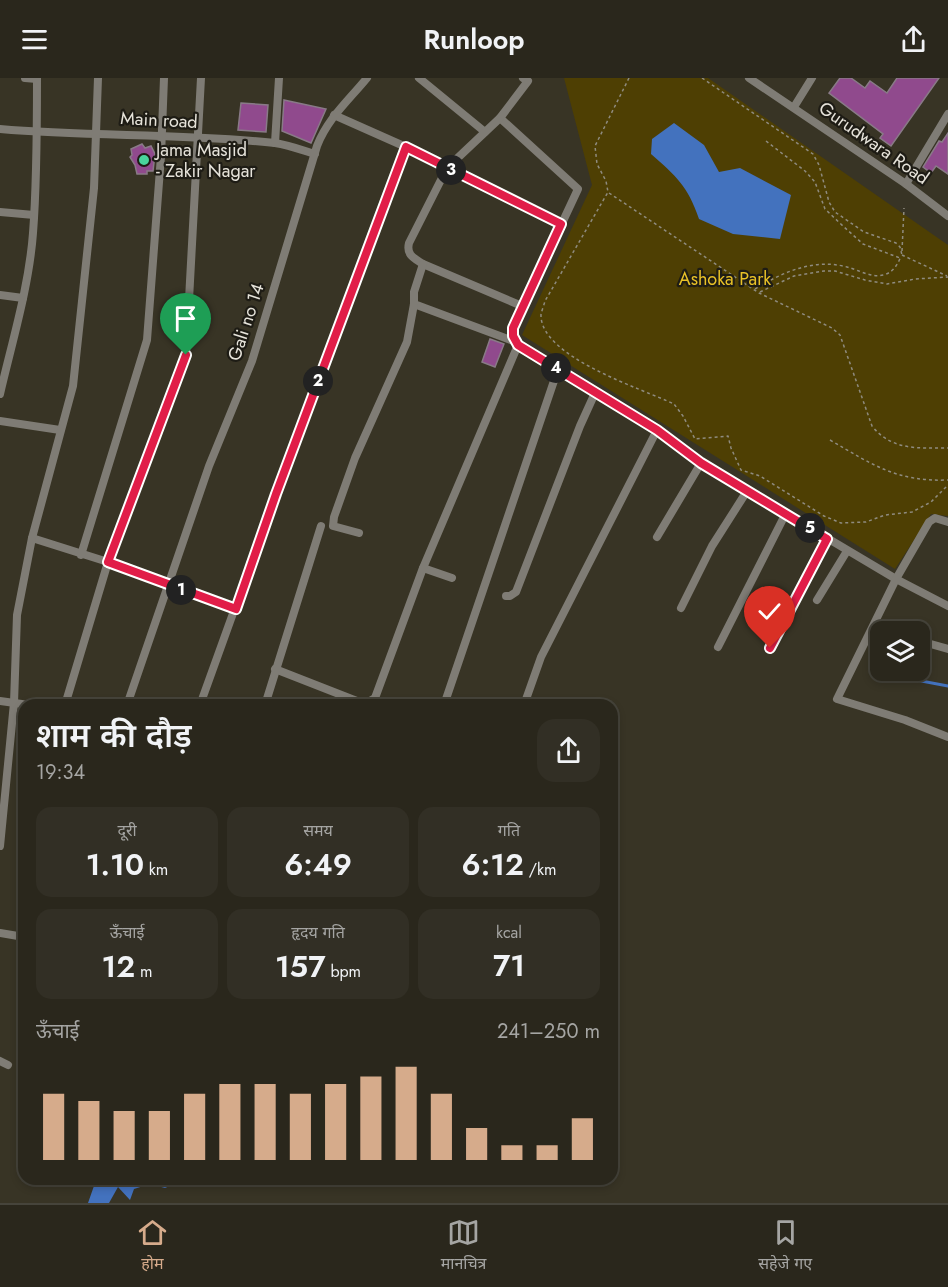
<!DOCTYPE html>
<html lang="hi">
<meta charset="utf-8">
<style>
:root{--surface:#2a271c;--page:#322f25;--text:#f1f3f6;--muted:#a5a5a3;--line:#46443b;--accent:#d6ab8b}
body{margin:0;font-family:Jost,"Noto Sans Devanagari",sans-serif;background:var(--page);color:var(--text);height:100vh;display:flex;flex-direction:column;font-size:22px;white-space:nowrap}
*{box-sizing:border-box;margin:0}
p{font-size:20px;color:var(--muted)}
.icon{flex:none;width:33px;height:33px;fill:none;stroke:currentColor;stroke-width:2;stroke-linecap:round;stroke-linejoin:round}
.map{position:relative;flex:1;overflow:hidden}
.side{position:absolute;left:18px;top:621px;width:600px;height:486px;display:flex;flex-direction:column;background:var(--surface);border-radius:18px;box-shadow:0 3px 9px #0003,0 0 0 2px var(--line)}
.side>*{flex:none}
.fabs{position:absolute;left:870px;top:543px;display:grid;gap:12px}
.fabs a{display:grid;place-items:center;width:60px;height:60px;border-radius:12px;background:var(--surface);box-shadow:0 3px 9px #0003,0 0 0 2px var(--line);font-size:30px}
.pin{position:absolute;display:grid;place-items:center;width:51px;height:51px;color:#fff;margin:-62px -26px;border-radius:50% 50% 50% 0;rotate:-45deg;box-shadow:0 0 6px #0007}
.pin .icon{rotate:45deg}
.km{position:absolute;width:30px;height:30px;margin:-15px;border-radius:50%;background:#222;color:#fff;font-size:16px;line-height:30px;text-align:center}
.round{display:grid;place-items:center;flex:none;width:63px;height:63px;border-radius:18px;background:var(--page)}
.headline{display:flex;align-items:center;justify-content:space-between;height:102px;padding:0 18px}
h1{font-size:33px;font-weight:600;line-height:45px}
.stats{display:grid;grid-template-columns:repeat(3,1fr);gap:9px;height:102px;padding:6px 18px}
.stats div{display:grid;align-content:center;border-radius:15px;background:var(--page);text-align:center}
.stats b{font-size:30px;font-weight:600}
.stats small{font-size:16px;font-weight:400}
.stats p{font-size:16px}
.chart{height:168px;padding:12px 18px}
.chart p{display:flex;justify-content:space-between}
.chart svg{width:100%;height:108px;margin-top:6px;stroke:var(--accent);stroke-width:6}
header{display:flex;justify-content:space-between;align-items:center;height:78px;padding:0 18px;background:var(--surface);font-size:27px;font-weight:600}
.tab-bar{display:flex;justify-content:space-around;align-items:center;height:84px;border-top:2px solid var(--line);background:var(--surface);font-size:16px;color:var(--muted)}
.tab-bar a{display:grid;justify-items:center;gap:3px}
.tab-bar .active{color:var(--accent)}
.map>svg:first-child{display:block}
.green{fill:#4e3f03}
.water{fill:#4372be}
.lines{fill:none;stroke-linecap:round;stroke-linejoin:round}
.stream{stroke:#4372be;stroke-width:3}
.building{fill:#904a8d;stroke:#897a87;stroke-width:1.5}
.path{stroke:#8f8b7f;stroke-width:1.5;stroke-dasharray:3 3;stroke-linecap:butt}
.minor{stroke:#7f7c75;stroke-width:8}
.route-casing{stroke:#fff;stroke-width:12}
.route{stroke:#e11d48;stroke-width:8}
.poi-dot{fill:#49d49c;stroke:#1e1c15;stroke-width:2}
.labels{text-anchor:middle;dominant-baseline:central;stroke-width:4.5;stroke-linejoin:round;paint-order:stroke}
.street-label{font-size:18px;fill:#e6e3da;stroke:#1e1c15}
.poi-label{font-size:18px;fill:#e6e3da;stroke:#1e1c15;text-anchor:start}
.park-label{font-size:18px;fill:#e8c127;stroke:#1e1c15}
</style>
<header><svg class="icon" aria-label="menu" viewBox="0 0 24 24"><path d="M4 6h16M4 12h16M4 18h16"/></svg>Runloop<svg class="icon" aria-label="share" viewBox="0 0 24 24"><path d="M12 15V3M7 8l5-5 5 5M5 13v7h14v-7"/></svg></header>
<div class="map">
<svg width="948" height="1125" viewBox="0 0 948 1125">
<rect width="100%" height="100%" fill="#383425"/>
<!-- green -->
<path class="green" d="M564 0H708L948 167V438L931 436 895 491 522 257 592 107Z"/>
<!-- water -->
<g class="water">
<path d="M674 45 704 67 719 94 740 90 791 117 780 161 733 156 699 141C688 108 676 98 651 76L652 61Z"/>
<path d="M89 1101H186L165 1110 150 1106 134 1111 130 1122 118 1109 109 1125H88L95 1105Z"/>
</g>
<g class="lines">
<!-- stream -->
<path class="stream" d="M895 598 948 608"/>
</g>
<!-- building -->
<g class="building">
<path d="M840 0H851L865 10 870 3 887 15 897 0H939L891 68 880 60 883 56 829 15Z"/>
<path d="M284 22 326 31 311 65 282 53Z"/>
<path d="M241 25 268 27 266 54 238 52Z"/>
<path d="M948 55V96L936 88 931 95 923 89 939 63 942 64Z"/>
<path d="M142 66 145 70 151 68 155 76 153 93H147V96H137L135 87 130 79 132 77 131 71Z"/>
<path d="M490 261 504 266 495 289 482 284Z"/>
</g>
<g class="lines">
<!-- path -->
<g class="path">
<path d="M629 0 595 68 597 86 606 103 608 114 545 223C544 227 542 232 541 236 539 279 643 311 674 326L683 338 695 361 728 358 731 370 741 392 760 398 824 438 841 445 866 444 885 437 912 434 931 424 948 407"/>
<path d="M702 0 813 76 819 87 829 124 835 134 864 154 896 165 900 169 902 177"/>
<path d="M766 63 805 93 815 104 825 131 844 149 863 166 900 180"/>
<path d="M609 115 759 215 832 250 840 257 872 348C892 373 919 370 948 370"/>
<path d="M902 173 904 130"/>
<path d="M902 177 947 198"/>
<path d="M755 211C783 194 814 180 847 189 859 192 871 200 883 197 893 195 898 186 901 178"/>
<path d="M760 214 794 198 824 193H835L865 202 887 206 915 201 948 199"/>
<path d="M830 362C873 387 897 404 948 402"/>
</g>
<!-- minor -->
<g class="minor">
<path d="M25 0 37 1"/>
<path d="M419 0 485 54"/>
<path d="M749 0 906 106 948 138"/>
<path d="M794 29 812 0"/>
<path d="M334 37 406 69 561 146"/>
<path d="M500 40 578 111 513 250V258L518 267 657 352 701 385 896 501 948 528"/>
<path d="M0 51C91 59 184 55 275 65 288 67 302 72 315 76"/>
<path d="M275 65 279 0"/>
<path d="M906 106 948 36"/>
<path d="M0 134 34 137"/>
<path d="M0 217 23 220"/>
<path d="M414 226 516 264"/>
<path d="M522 228 423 186C414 180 406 177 409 165L447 90 500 40 528 3 523 0"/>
<path d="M0 316C12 264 29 209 33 155 37 104 37 52 37 0"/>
<path d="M0 343 60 352"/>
<path d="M948 444 935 440 929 444 896 501 837 621 905 642 948 659"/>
<path d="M359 455 333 448 334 439 355 380 407 264 414 226V214L423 186"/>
<path d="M657 459 701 385"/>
<path d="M32 460 108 484 236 531"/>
<path d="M81 477 147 262 161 78 164 0"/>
<path d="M423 490 452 500"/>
<path d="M506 518H510L516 514 580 348 595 315"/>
<path d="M817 522 847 473"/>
<path d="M681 530 712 468 747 413"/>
<path d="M874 550 887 554"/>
<path d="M920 563 948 571"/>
<path d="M718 569 786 435"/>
<path d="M770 570 827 461"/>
<path d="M275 591 362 625H367L375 620 423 490 518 267"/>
<path d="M0 623 29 627"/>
<path d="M65 627 108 484 186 277 201 0"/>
<path d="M127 627 209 388 252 283 317 68C328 40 349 22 367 0"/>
<path d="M200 627 276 416 406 69"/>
<path d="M265 627 321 448"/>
<path d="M444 627 558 291"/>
<path d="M524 627 541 579 657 352"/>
<path d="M0 768 14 625 17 537 32 460 73 308 94 110 98 0"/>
<path d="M0 855 24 859"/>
<path d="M0 983 8 987"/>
</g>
</g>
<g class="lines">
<!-- route casing -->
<g class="route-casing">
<path id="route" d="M186 277 108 484 236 531 276 416 406 69 561 146 513 250V258L518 267 657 352 701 385 827 461 770 570"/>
</g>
<!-- route -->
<use href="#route" class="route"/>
</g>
<!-- markers -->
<circle class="poi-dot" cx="144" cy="82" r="6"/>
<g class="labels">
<!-- street labels -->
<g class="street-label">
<text transform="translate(159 42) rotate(3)">Main road</text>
<text transform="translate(874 65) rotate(35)">Gurudwara Road</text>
<text transform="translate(246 244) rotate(-72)">Gali no 14</text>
</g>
<!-- poi labels -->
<g class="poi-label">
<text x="156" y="72">Jama Masjid<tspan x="156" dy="21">- Zakir Nagar</tspan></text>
</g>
<!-- park labels -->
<g class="park-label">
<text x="725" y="201">Ashoka Park</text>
</g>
</g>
</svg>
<div class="fabs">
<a><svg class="icon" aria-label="layers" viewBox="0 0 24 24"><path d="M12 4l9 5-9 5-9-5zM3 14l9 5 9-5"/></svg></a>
</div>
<div class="pin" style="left:186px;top:277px;background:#1e9e55"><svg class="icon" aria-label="arrive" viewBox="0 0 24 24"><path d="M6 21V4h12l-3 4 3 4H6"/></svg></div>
<div class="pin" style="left:770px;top:570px;background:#d93025"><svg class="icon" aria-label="check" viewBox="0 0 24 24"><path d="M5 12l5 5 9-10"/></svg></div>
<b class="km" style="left:181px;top:512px">1</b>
<b class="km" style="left:318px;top:303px">2</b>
<b class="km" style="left:451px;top:92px">3</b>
<b class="km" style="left:556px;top:290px">4</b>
<b class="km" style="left:810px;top:450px">5</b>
<section class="side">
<div class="headline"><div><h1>शाम की दौड़</h1><p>19:34</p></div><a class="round"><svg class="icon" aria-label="share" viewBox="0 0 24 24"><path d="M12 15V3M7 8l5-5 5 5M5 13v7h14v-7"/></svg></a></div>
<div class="stats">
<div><p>दूरी</p><b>1.10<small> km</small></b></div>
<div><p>समय</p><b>6:49</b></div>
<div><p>गति</p><b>6:12<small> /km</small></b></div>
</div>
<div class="stats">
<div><p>ऊँचाई</p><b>12<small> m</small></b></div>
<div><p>हृदय गति</p><b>157<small> bpm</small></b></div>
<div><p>kcal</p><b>71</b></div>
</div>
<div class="chart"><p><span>ऊँचाई</span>241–250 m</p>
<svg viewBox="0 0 160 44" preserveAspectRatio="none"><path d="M5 44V17M15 44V20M25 44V24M35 44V24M45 44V17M55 44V13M65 44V13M75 44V17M85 44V13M95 44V10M105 44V6M115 44V17M125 44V31M135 44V38M145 44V38M155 44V27"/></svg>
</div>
</section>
</div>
<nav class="tab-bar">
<a class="active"><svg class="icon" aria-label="home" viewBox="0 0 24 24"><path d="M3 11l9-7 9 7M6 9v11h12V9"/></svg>होम</a>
<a><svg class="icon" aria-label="map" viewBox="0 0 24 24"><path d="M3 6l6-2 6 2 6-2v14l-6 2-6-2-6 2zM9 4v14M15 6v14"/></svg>मानचित्र</a>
<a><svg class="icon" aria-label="saved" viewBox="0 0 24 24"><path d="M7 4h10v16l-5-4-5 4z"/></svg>सहेजे गए</a>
</nav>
